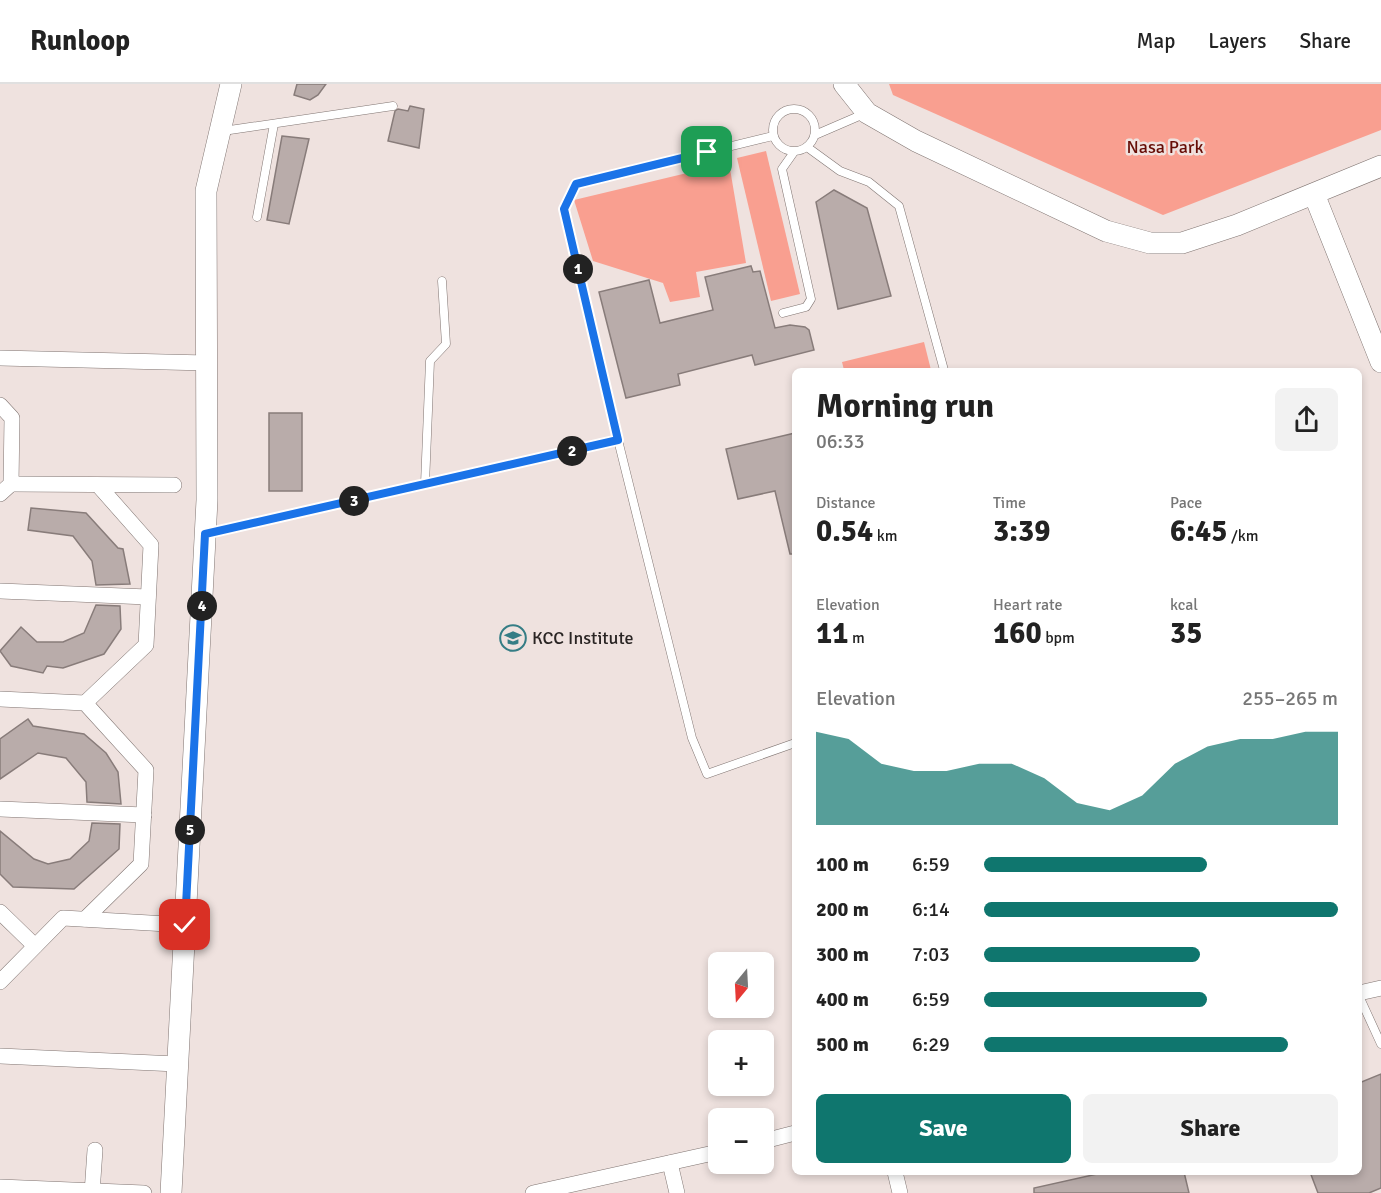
<!DOCTYPE html>
<meta charset="utf-8">
<style>
:root{--surface:#fff;--page:#f2f2f2;--text:#222;--muted:#767676;--line:#e0e0e0;--accent:#0f766e}
body{margin:0;font-family:Signika,sans-serif;background:var(--page);color:var(--text);height:100vh;display:flex;flex-direction:column;font-size:22px;white-space:nowrap}
*{box-sizing:border-box;margin:0}
p{font-size:20px;color:var(--muted)}
.icon{flex:none;width:33px;height:33px;fill:none;stroke:currentColor;stroke-width:2;stroke-linecap:round;stroke-linejoin:round}
.map{position:relative;flex:1;overflow:hidden}
.side{position:absolute;left:792px;top:284px;width:570px;height:807px;display:flex;flex-direction:column;background:var(--surface);border-radius:9px;box-shadow:0 3px 9px #0003}
.side>*{flex:none}
.needle{width:39px;rotate:198deg}
.fabs{position:absolute;left:708px;top:868px;display:grid;gap:12px}
.fabs a{display:grid;place-items:center;width:66px;height:66px;border-radius:9px;background:var(--surface);box-shadow:0 3px 9px #0003;font-size:30px}
.pin{position:absolute;display:grid;place-items:center;width:51px;height:51px;color:#fff;margin:-26px;border-radius:12px;box-shadow:0 3px 9px #0006}
.km{position:absolute;width:30px;height:30px;margin:-15px;border-radius:50%;background:#222;color:#fff;font-size:16px;line-height:30px;text-align:center}
.round{display:grid;place-items:center;flex:none;width:63px;height:63px;border-radius:9px;background:var(--page)}
.overview{display:flex;align-items:center;justify-content:space-between;height:102px;padding:0 24px}
h1{font-size:33px;font-weight:700;line-height:45px}
.metrics{display:grid;grid-template-columns:repeat(3,1fr);gap:9px;height:102px;padding:6px 24px}
.metrics div{display:grid;align-content:center}
.metrics b{font-size:30px;font-weight:700}
.metrics small{font-size:16px;font-weight:400}
.metrics p{font-size:16px}
.chart{height:168px;padding:12px 24px}
.chart p{display:flex;justify-content:space-between}
.chart svg{width:100%;height:108px;margin-top:6px;fill:var(--accent);opacity:.7}
.action{display:flex;gap:12px;margin-top:auto;padding:12px 24px}
.action a{flex:1;height:69px;border-radius:9px;background:var(--accent);color:#fff;font-size:24px;font-weight:700;line-height:69px;text-align:center}
.action a+a{background:var(--page);color:var(--text)}
ul{padding:0 24px;list-style:none;font-size:20px}
li{display:grid;grid-template-columns:96px 72px 1fr;align-items:center;height:45px}
li i{height:15px;border-radius:8px;background:var(--accent)}
header{display:flex;align-items:center;gap:36px;box-sizing:border-box;height:84px;padding:0 30px;background:var(--surface);border-bottom:2px solid var(--line)}
header strong{font-size:28px}
nav{display:flex;gap:33px;margin-inline-start:auto;font-size:21px}
.map>svg:first-child{display:block}
.green{fill:#f99f90}
.building{fill:#b9acaa;stroke:#887c7a;stroke-width:1.5}
.lines{fill:none;stroke-linecap:round;stroke-linejoin:round}
.lane-casing{stroke:#807572;stroke-width:9}
.street-casing{stroke:#807572;stroke-width:16}
.secondary-casing{stroke:#807572;stroke-width:22}
.lane{stroke:#fff;stroke-width:8}
.street{stroke:#fff;stroke-width:15}
.secondary{stroke:#fff;stroke-width:21}
.route-casing{stroke:#fff;stroke-width:12}
.route{stroke:#1a73e8;stroke-width:8}
.labels{text-anchor:middle;dominant-baseline:central;stroke-width:5;stroke-linejoin:round;paint-order:stroke}
.park-label{font-size:18px;fill:#670d06;stroke:#efe2df}
.poi-label{font-size:18px;fill:#2a2524;stroke:#efe2df;text-anchor:start}
</style>
<header>
<strong>Runloop</strong>
<nav><a>Map</a><a>Layers</a><a>Share</a></nav>
</header>
<div class="map">
<svg width="1381" height="1109" viewBox="0 0 1381 1109">
<rect width="100%" height="100%" fill="#efe2df"/>
<!-- green -->
<g class="green">
<path d="M889 0H1381V46L1163 131 893 11Z"/>
<path d="M766 67 800 210 771 217 737 74Z"/>
<path d="M729 79 746 179 696 188 700 213 670 218 663 199 593 177 574 116Z"/>
<path d="M924 258 931 286H844L842 278Z"/>
</g>
<!-- building -->
<g class="building">
<path d="M297 0H326L318 11 310 16 294 11Z"/>
<path d="M410 22 424 25 419 64 388 57 395 27 398 25 408 27Z"/>
<path d="M282 52 309 55 289 140 267 136Z"/>
<path d="M834 106 867 124 891 212 838 225 816 118Z"/>
<path d="M751 182 753 188 760 187 775 244 790 241 805 243 809 246 814 266 755 281 752 271 678 290 680 301 626 314 599 208 649 196 660 239 713 226 705 193Z"/>
<rect x="269" y="329" width="33" height="78"/>
<path d="M795 349V470H790L775 407 738 415 726 365Z"/>
<path d="M31 424 86 429 118 464 123 465 130 500 96 501 92 477 73 452 28 446Z"/>
<path d="M96 521 120 522 121 545 104 570 63 584 47 582 43 589 11 582 0 567 21 543 37 558H63L84 549Z"/>
<path d="M28 635 33 642 84 650 106 669 118 688 121 720 87 718 86 698 66 674 38 669 0 695V655Z"/>
<path d="M92 739 120 740 119 765 74 805 13 803 0 790V747L34 775 48 780 70 775 89 757Z"/>
<path d="M1381 990V1104L1369 1109H1318L1310 1088H1359V999Z"/>
<path d="M1106 1088H1184L1189 1109H1034V1104Z"/>
</g>
<g class="lines">
<!-- lane casing -->
<g class="lane-casing">
<g id="lane">
<circle cx="794" cy="46" r="21"/>
<path d="M223 47 393 22"/>
<path d="M815 51 866 29"/>
<path d="M807 63 840 87 869 98 899 122 944 286"/>
<path d="M257 133 274 40"/>
<path d="M783 229 806 223 811 215 782 85 794 68"/>
<path d="M618 356 564 125 576 100 773 52"/>
<path d="M425 400 430 277 446 260 442 197"/>
<path d="M207 450 618 356 692 654 707 690 795 659"/>
<path d="M1359 912 1381 960"/>
</g>
</g>
<!-- street casing -->
<g class="street-casing">
<g id="street">
<path d="M0 274 207 279"/>
<path d="M0 321 12 334 11 400 0 410"/>
<path d="M11 400 174 401"/>
<path d="M0 507 148 513"/>
<path d="M0 615 85 619 146 686 141 780 85 835"/>
<path d="M85 619 146 561 151 461 98 401"/>
<path d="M0 725 144 731"/>
<path d="M0 828 35 862"/>
<path d="M0 898 63 834 185 841"/>
<path d="M1359 909 1381 904"/>
<path d="M0 972 177 980"/>
<path d="M764 1057 795 1049"/>
<path d="M670 1079 677 1109"/>
<path d="M895 1088 900 1109"/>
<path d="M0 1103 144 1109"/>
<path d="M92 1109 95 1066"/>
<path d="M533 1109 718 1068"/>
</g>
</g>
<!-- secondary casing -->
<g class="secondary-casing">
<g id="secondary">
<path d="M844 0 867 29 916 57 1106 147 1150 159H1182L1237 141 1381 82"/>
<path d="M1314 110 1381 278"/>
<path d="M171 1109 207 416 206 107 231 0"/>
</g>
</g>
<!-- lane -->
<use href="#lane" class="lane"/>
<!-- street -->
<use href="#street" class="street"/>
<!-- secondary -->
<use href="#secondary" class="secondary"/>
</g>
<g class="lines">
<!-- route casing -->
<g class="route-casing">
<path id="route" d="M185 841 205 450 618 356 564 125 576 100 707 68"/>
</g>
<!-- route -->
<use href="#route" class="route"/>
</g>
<!-- icons -->
<defs>
<g id="university-ring" transform="scale(1.35)"><circle r="9.5" fill="#efe2df" stroke="#357d85" stroke-width="1.5"/><path d="M0-5L7-2L0 1L-7-2ZM-4 1L0 2.5L4 1V4Q0 6-4 4Z" fill="#357d85"/></g>
</defs>
<g fill-rule="evenodd">
<use href="#university-ring" x="513" y="554"/>
</g>
<g class="labels">
<!-- park labels -->
<g class="park-label">
<text x="1165" y="63">Nasa Park</text>
</g>
<!-- poi labels -->
<g class="poi-label">
<text x="532" y="554">KCC Institute</text>
</g>
</g>
</svg>
<div class="fabs">
<a><svg class="needle" viewBox="-14 -14 28 28"><path d="M0-13l5 13h-10z" fill="#e53935"/><path d="M0 13l5-13h-10z" fill="#767676"/></svg></a>
<a>+</a>
<a>−</a>
</div>
<div class="pin" style="left:707px;top:68px;background:#1e9e55"><svg class="icon" aria-label="arrive" viewBox="0 0 24 24"><path d="M6 21V4h12l-3 4 3 4H6"/></svg></div>
<div class="pin" style="left:185px;top:841px;background:#d93025"><svg class="icon" aria-label="check" viewBox="0 0 24 24"><path d="M5 12l5 5 9-10"/></svg></div>
<b class="km" style="left:578px;top:185px">1</b>
<b class="km" style="left:572px;top:367px">2</b>
<b class="km" style="left:354px;top:417px">3</b>
<b class="km" style="left:202px;top:522px">4</b>
<b class="km" style="left:190px;top:746px">5</b>
<section class="side">
<div class="overview"><div><h1>Morning run</h1><p>06:33</p></div><a class="round"><svg class="icon" aria-label="share" viewBox="0 0 24 24"><path d="M12 15V3M7 8l5-5 5 5M5 13v7h14v-7"/></svg></a></div>
<div class="metrics">
<div><p>Distance</p><b>0.54<small> km</small></b></div>
<div><p>Time</p><b>3:39</b></div>
<div><p>Pace</p><b>6:45<small> /km</small></b></div>
</div>
<div class="metrics">
<div><p>Elevation</p><b>11<small> m</small></b></div>
<div><p>Heart rate</p><b>160<small> bpm</small></b></div>
<div><p>kcal</p><b>35</b></div>
</div>
<div class="chart"><p><span>Elevation</span>255–265 m</p>
<svg viewBox="0 0 160 44" preserveAspectRatio="none"><path d="M0 44V6L10 9L20 19L30 22L40 22L50 19L60 19L70 25L80 35L90 38L100 32L110 19L120 12L130 9L140 9L150 6L160 6V44z"/></svg>
</div>
<ul>
<li><b>100 m</b>6:59<i style="width:63%"></i></li>
<li><b>200 m</b>6:14<i style="width:100%"></i></li>
<li><b>300 m</b>7:03<i style="width:61%"></i></li>
<li><b>400 m</b>6:59<i style="width:63%"></i></li>
<li><b>500 m</b>6:29<i style="width:86%"></i></li>
</ul>
<div class="action"><a>Save</a><a>Share</a></div>
</section>
</div>
